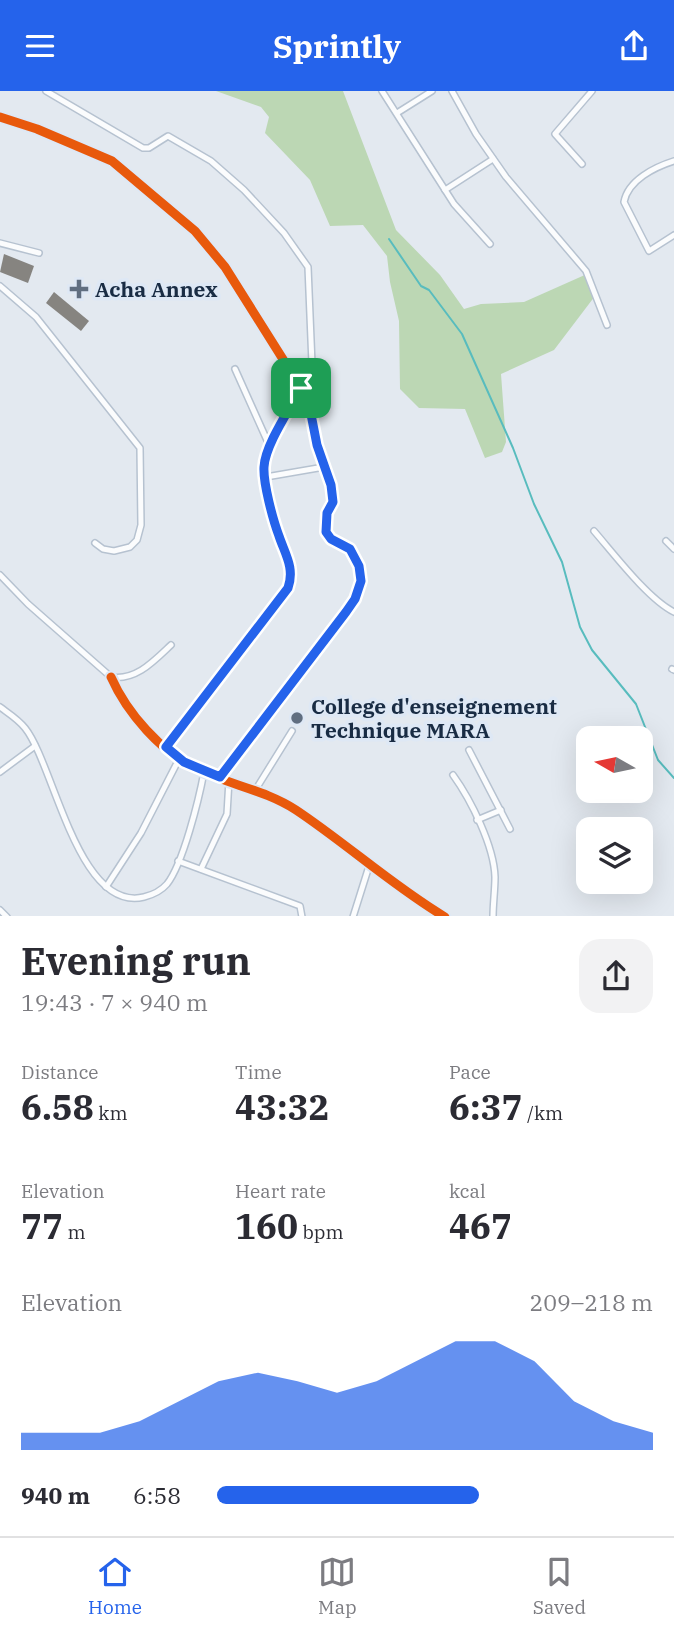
<!DOCTYPE html>
<meta charset="utf-8">
<style>
:root{--surface:#fff;--page:#f2f2f3;--text:#2b2b33;--muted:#7c7c81;--line:#e1e1e2;--accent:#2563eb}
body{margin:0;font-family:"IBM Plex Serif",serif;background:var(--page);color:var(--text);height:100vh;display:flex;flex-direction:column;font-size:26px;white-space:nowrap}
*{box-sizing:border-box;margin:0}
p{font-size:23px;color:var(--muted)}
.icon{flex:none;width:38px;height:38px;fill:none;stroke:currentColor;stroke-width:2;stroke-linecap:round;stroke-linejoin:round}
.map{position:relative;height:825px;overflow:hidden}
.details{display:flex;flex-direction:column;background:var(--surface);flex:1}
.details>*{flex:none}
.needle{width:46px;rotate:279deg}
.buttons{position:absolute;left:576px;top:635px;display:grid;gap:14px}
.buttons a{display:grid;place-items:center;width:77px;height:77px;border-radius:14px;background:var(--surface);box-shadow:0 7px 28px #0002;font-size:35px}
.pin{position:absolute;display:grid;place-items:center;width:60px;height:60px;color:#fff;margin:-30px;border-radius:14px;box-shadow:0 4px 10px #0006}
.round{display:grid;place-items:center;flex:none;width:74px;height:74px;border-radius:21px;background:var(--page)}
.overview{display:flex;align-items:center;justify-content:space-between;height:119px;padding:0 21px}
h1{font-size:38px;font-weight:700;line-height:52px}
.metrics{display:grid;grid-template-columns:repeat(3,1fr);gap:10px;height:119px;padding:7px 21px}
.metrics div{display:grid;align-content:center}
.metrics b{font-size:35px;font-weight:700}
.metrics small{font-size:19px;font-weight:400}
.metrics p{font-size:19px}
.chart{height:196px;padding:14px 21px}
.chart p{display:flex;justify-content:space-between}
.chart svg{width:100%;height:126px;margin-top:7px;fill:var(--accent);opacity:.7}
ul{padding:0 21px;list-style:none;font-size:23px}
li{display:grid;grid-template-columns:112px 84px 1fr;align-items:center;height:52px}
li i{height:18px;border-radius:9px;background:var(--accent)}
header{display:flex;justify-content:space-between;align-items:center;height:91px;padding:0 21px;background:var(--accent);color:#fff;font-size:32px;font-weight:700}
.menu{display:flex;justify-content:space-around;align-items:center;height:98px;border-top:2px solid var(--line);background:var(--surface);font-size:19px;color:var(--muted)}
.menu a{display:grid;justify-items:center;gap:4px}
.menu .selected{color:var(--accent)}
.map>svg:first-child{display:block}
.green{fill:#bcd7b4}
.lines{fill:none;stroke-linecap:round;stroke-linejoin:round}
.stream{stroke:#58bcbe;stroke-width:2}
.building{fill:#868480}
.minor-casing{stroke:#b6c2d0;stroke-width:8}
.minor{stroke:#fbfcfd;stroke-width:5}
.cycleway-casing{stroke:#dee8f5;stroke-width:13}
.cycleway{stroke:#e8590c;stroke-width:9}
.route-casing{stroke:#fff;stroke-width:14}
.route{stroke:#2563eb;stroke-width:9}
.poi-dot{fill:#606e80;stroke:#dee8f5;stroke-width:2.5}
.labels{text-anchor:middle;dominant-baseline:central;stroke-width:7;stroke-linejoin:round;paint-order:stroke}
.poi-label{font-size:21px;font-weight:bold;fill:#192c44;stroke:#dee8f5;text-anchor:start}
</style>
<header><svg class="icon" aria-label="menu" viewBox="0 0 24 24"><path d="M4 6h16M4 12h16M4 18h16"/></svg>Sprintly<svg class="icon" aria-label="share" viewBox="0 0 24 24"><path d="M12 15V3M7 8l5-5 5 5M5 13v7h14v-7"/></svg></header>
<div class="map">
<svg width="674" height="826" viewBox="0 0 674 826">
<rect width="100%" height="100%" fill="#e3e9f0"/>
<!-- green -->
<path class="green" d="M216 0H343L396 139 440 184 464 218 481 213 524 211 587 183 595 205 554 259 501 283 506 351 502 361 485 367 465 318 419 317 400 298 399 230 390 191 387 165 363 134 330 135 310 89 265 42 269 26 261 16Z"/>
<g class="lines">
<!-- stream -->
<path class="stream" d="M389 148 421 195 429 199 462 243 513 357 534 413 562 471 580 536 592 559 636 613 658 669 674 687"/>
</g>
<!-- building -->
<g class="building">
<path d="M4 163 34 175 28 192 0 181Z"/>
<path d="M54 201 89 230 81 240 46 212Z"/>
</g>
<g class="lines">
<!-- minor casing -->
<g class="minor-casing">
<g id="minor">
<path d="M46 0 143 57H149L168 45 211 70 244 99 284 142 308 176 312 273 270 356 264 377 273 426 291 482 288 497 277 513 166 656"/>
<path d="M382 0 454 113 490 153"/>
<path d="M452 0 476 43 506 86 586 180 607 234"/>
<path d="M397 22 432 0"/>
<path d="M0 26 37 38 112 70 195 140 225 176 308 308 317 354 331 394 333 410 327 422 326 441 331 448 350 458 359 475 361 490 355 508 347 521 220 686"/>
<path d="M674 70C655 76 628 89 624 111L649 160 674 144"/>
<path d="M582 73 555 43 592 0"/>
<path d="M445 99 493 68"/>
<path d="M0 152 39 162"/>
<path d="M0 195 36 226 140 357 141 434 137 449 130 456 114 460 103 458 95 452"/>
<path d="M235 278 270 356"/>
<path d="M266 386 324 376"/>
<path d="M594 440C614 463 648 508 674 521"/>
<path d="M666 450 674 458"/>
<path d="M0 484 28 513 111 586C136 590 154 570 171 554"/>
<path d="M672 578 674 579"/>
<path d="M111 586C127 622 161 661 197 678 230 694 265 699 296 719 347 753 393 795 445 826"/>
<path d="M0 616C8 622 18 628 25 637 54 673 78 822 144 806 152 804 161 800 167 793 183 773 199 708 204 681"/>
<path d="M469 659 510 738"/>
<path d="M0 681 35 655"/>
<path d="M453 684C471 709 494 755 495 786 495 799 493 813 493 826"/>
<path d="M256 698 292 640"/>
<path d="M477 729 501 719"/>
<path d="M178 770 300 815 302 826"/>
<path d="M201 778 227 723 229 689"/>
<path d="M106 796 141 742 179 668"/>
<path d="M0 819 7 826"/>
<path d="M353 826 370 772"/>
</g>
</g>
<!-- minor -->
<use href="#minor" class="minor"/>
<!-- cycleway casing -->
<g class="cycleway-casing">
<g id="cycleway">
<path d="M0 26 37 38 112 70 195 140 225 176 308 308 317 354 331 394 333 410 327 422 326 441 331 448 350 458 359 475 361 490 355 508 347 521 220 686"/>
<path d="M111 586C127 622 161 661 197 678 230 694 265 699 296 719 347 753 393 795 445 826"/>
</g>
</g>
<!-- cycleway -->
<use href="#cycleway" class="cycleway"/>
</g>
<g class="lines">
<!-- route casing -->
<g class="route-casing">
<path id="route" d="M301 297 308 308 317 354 331 394 333 411 327 422 326 441 331 448 350 458 359 475 361 490 355 508 346 521 220 686 184 671 166 656 288 497C295 477 285 463 279 445 273 429 263 392 264 376 265 354 290 318 301 297Z"/>
</g>
<!-- route -->
<use href="#route" class="route"/>
</g>
<!-- markers -->
<g class="poi-dot">
<path d="M75.5 187.5h7v7h7v7h-7v7h-7v-7h-7v-7h7z"/>
<circle cx="297" cy="627" r="7"/>
</g>
<g class="labels">
<!-- poi labels -->
<g class="poi-label">
<text x="95" y="198">Acha Annex</text>
<text x="311" y="615">College d'enseignement<tspan x="311" dy="24">Technique MARA</tspan></text>
</g>
</g>
</svg>
<div class="buttons">
<a><svg class="needle" viewBox="-14 -14 28 28"><path d="M0-13l5 13h-10z" fill="#e53935"/><path d="M0 13l5-13h-10z" fill="#7c7c81"/></svg></a>
<a><svg class="icon" aria-label="layers" viewBox="0 0 24 24"><path d="M12 4l9 5-9 5-9-5zM3 14l9 5 9-5"/></svg></a>
</div>
<div class="pin" style="left:301px;top:297px;background:#1e9e55"><svg class="icon" aria-label="arrive" viewBox="0 0 24 24"><path d="M6 21V4h12l-3 4 3 4H6"/></svg></div>
</div>
<section class="details">
<div class="overview"><div><h1>Evening run</h1><p>19:43 · 7 × 940 m</p></div><a class="round"><svg class="icon" aria-label="share" viewBox="0 0 24 24"><path d="M12 15V3M7 8l5-5 5 5M5 13v7h14v-7"/></svg></a></div>
<div class="metrics">
<div><p>Distance</p><b>6.58<small> km</small></b></div>
<div><p>Time</p><b>43:32</b></div>
<div><p>Pace</p><b>6:37<small> /km</small></b></div>
</div>
<div class="metrics">
<div><p>Elevation</p><b>77<small> m</small></b></div>
<div><p>Heart rate</p><b>160<small> bpm</small></b></div>
<div><p>kcal</p><b>467</b></div>
</div>
<div class="chart"><p><span>Elevation</span>209–218 m</p>
<svg viewBox="0 0 160 44" preserveAspectRatio="none"><path d="M0 44V38L10 38L20 38L30 34L40 27L50 20L60 17L70 20L80 24L90 20L100 13L110 6L120 6L130 13L140 27L150 34L160 38V44z"/></svg>
</div>
<ul>
<li><b>940 m</b>6:58<i style="width:60%"></i></li>
</ul>
</section>
<nav class="menu">
<a class="selected"><svg class="icon" aria-label="home" viewBox="0 0 24 24"><path d="M3 11l9-7 9 7M6 9v11h12V9"/></svg>Home</a>
<a><svg class="icon" aria-label="map" viewBox="0 0 24 24"><path d="M3 6l6-2 6 2 6-2v14l-6 2-6-2-6 2zM9 4v14M15 6v14"/></svg>Map</a>
<a><svg class="icon" aria-label="saved" viewBox="0 0 24 24"><path d="M7 4h10v16l-5-4-5 4z"/></svg>Saved</a>
</nav>
